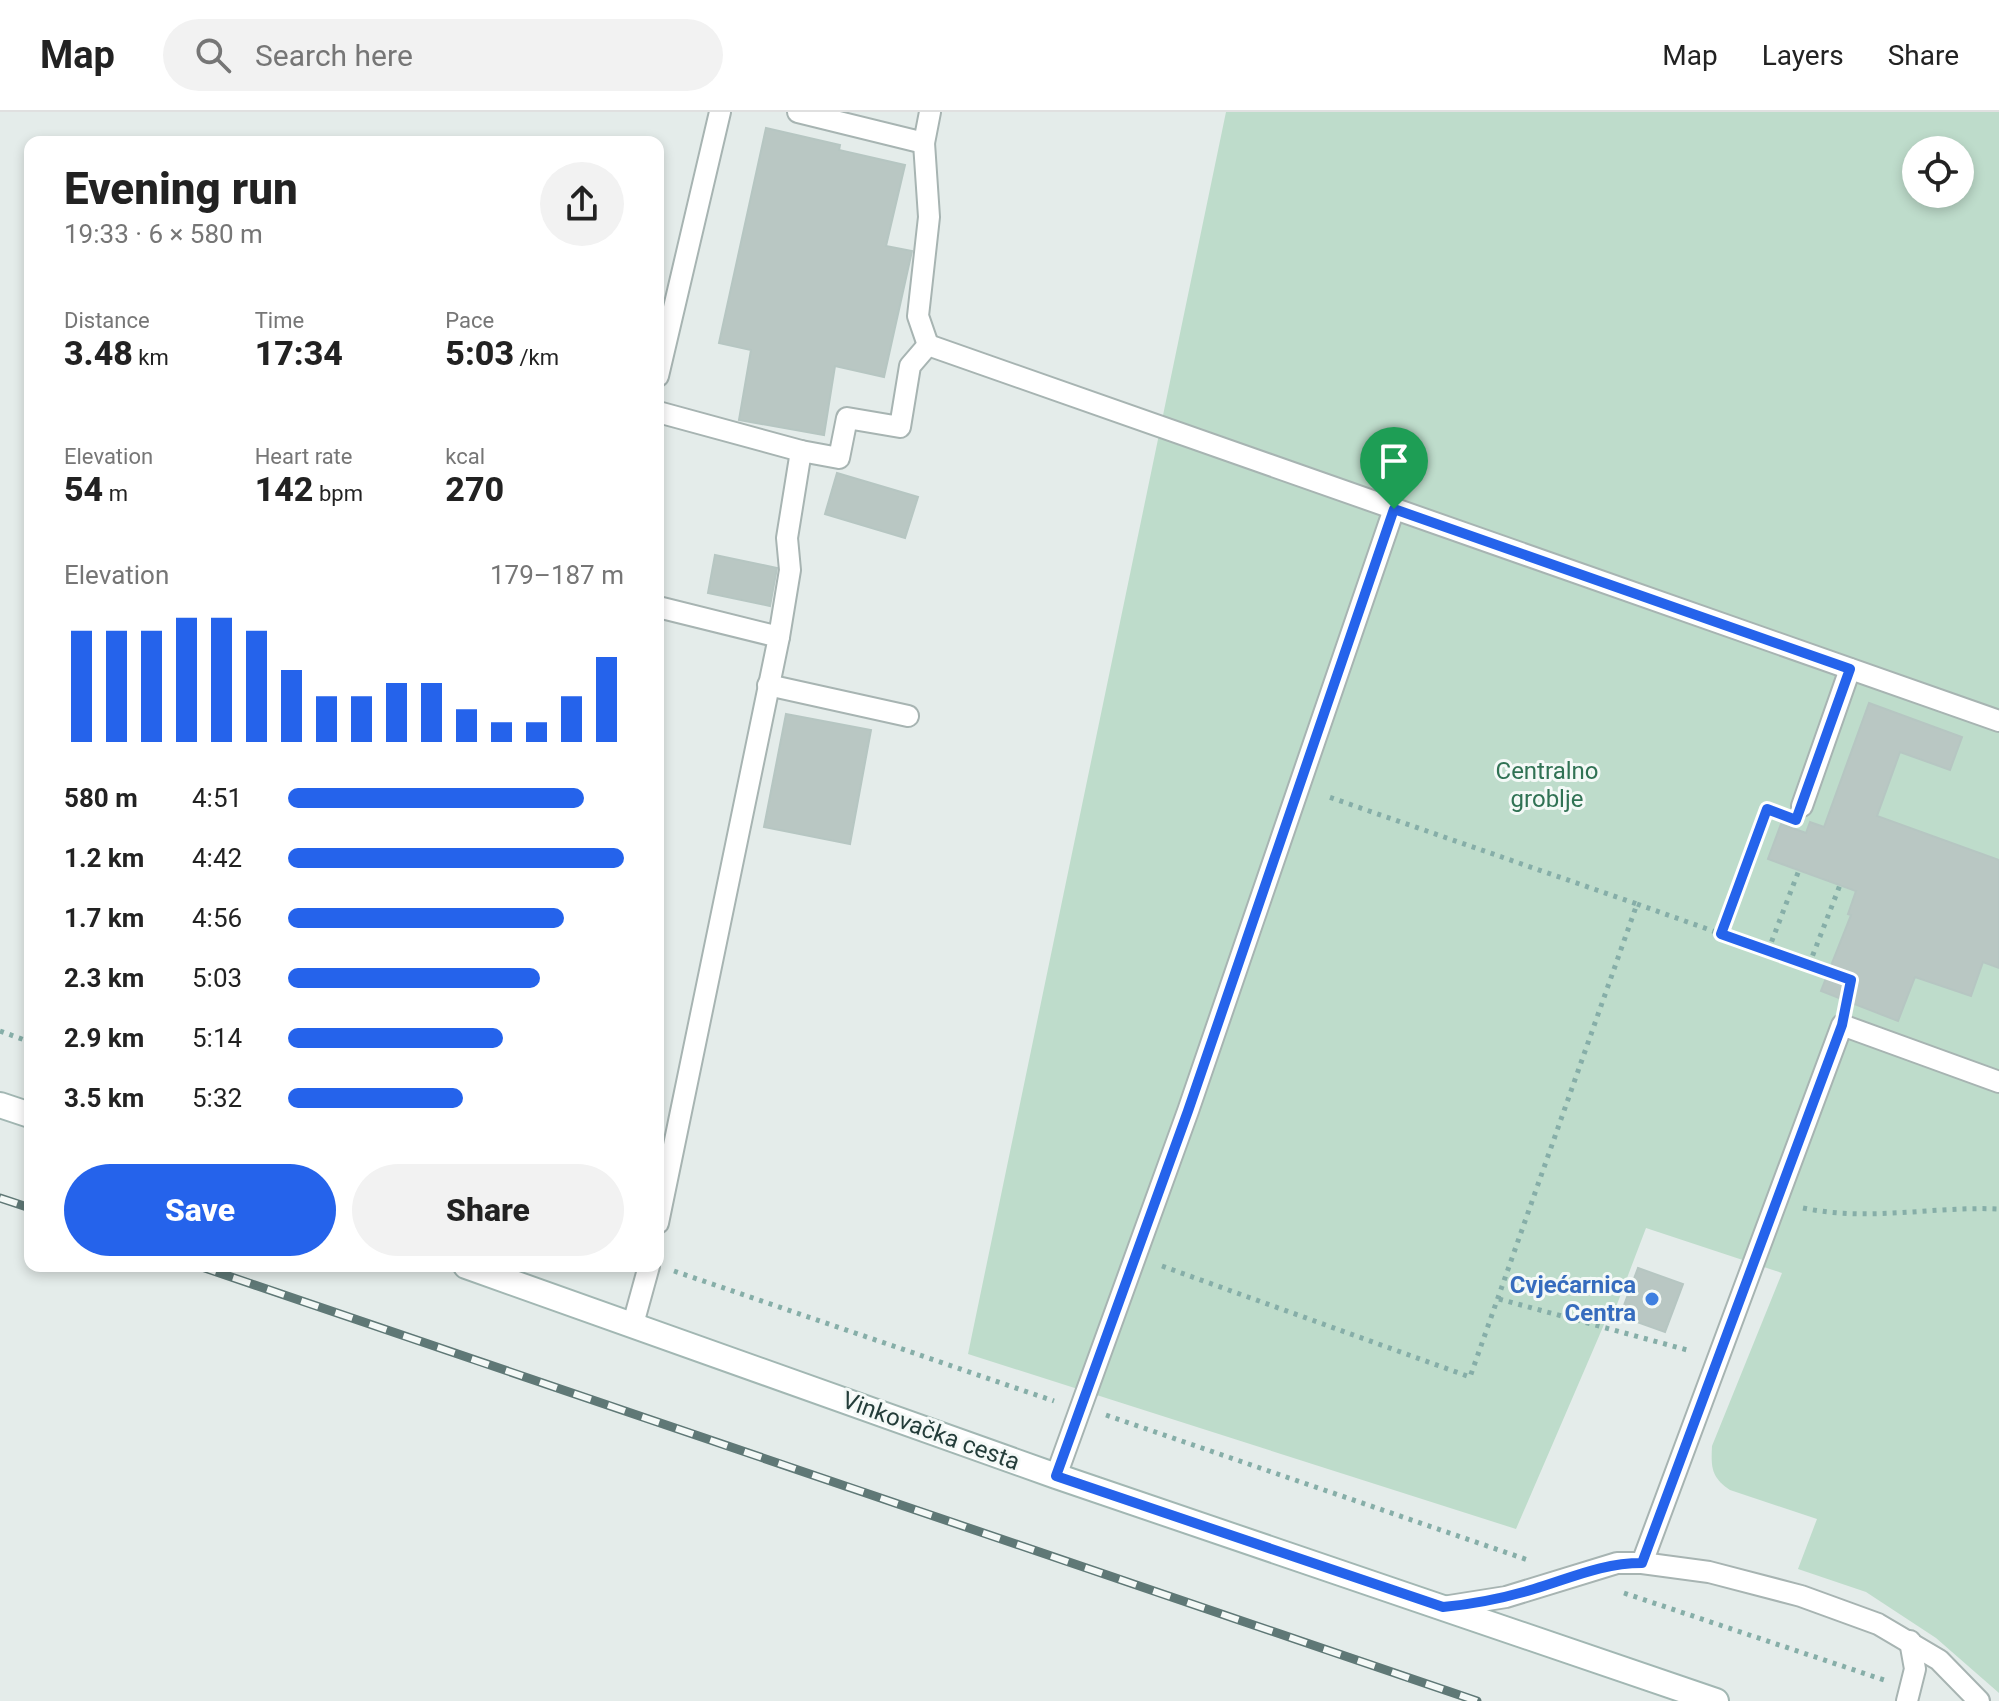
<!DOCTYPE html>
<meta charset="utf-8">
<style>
:root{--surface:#fff;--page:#f2f2f2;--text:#222;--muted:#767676;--line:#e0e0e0;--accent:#2563eb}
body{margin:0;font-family:Roboto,sans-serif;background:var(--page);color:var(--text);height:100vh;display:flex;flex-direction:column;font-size:30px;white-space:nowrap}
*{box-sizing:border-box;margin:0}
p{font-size:26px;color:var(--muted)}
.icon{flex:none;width:44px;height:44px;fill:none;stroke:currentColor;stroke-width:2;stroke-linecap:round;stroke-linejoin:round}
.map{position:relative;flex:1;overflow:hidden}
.drawer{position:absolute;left:24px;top:24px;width:640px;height:1136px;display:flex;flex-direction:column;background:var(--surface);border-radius:16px;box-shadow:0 4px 12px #0003}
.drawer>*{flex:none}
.buttons{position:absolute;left:1902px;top:24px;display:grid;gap:16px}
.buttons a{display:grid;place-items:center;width:72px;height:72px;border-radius:50%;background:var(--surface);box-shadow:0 4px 12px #0003;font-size:40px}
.pin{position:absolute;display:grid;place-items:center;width:68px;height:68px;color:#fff;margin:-82px -34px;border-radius:50% 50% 50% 0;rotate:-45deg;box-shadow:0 0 8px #0007}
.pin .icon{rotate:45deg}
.round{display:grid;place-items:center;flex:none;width:84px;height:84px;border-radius:42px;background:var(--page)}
.headline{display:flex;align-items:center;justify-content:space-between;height:136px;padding:0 40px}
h1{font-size:44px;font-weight:800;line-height:60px}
.stats{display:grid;grid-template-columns:repeat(3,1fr);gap:12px;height:136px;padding:8px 40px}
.stats div{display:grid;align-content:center}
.stats b{font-size:34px;font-weight:800}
.stats small{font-size:22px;font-weight:400}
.stats p{font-size:22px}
.chart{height:224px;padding:16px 40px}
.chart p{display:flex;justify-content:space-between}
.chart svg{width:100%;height:144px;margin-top:8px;stroke:var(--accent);stroke-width:6}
.primary-button{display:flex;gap:16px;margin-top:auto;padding:16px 40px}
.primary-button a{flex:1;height:92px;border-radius:48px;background:var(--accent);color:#fff;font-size:32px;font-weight:800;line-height:92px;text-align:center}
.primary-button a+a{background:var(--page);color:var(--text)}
ul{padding:0 40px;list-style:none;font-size:26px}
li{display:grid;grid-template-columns:128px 96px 1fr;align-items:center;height:60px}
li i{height:20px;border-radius:10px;background:var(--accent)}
header{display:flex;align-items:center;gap:48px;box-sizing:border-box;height:112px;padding:0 40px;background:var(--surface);border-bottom:2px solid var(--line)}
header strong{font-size:38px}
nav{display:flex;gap:44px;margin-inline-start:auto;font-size:28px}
.search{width:560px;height:72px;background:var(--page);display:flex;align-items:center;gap:20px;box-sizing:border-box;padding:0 28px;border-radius:44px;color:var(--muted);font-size:30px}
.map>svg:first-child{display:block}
.green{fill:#bedccb;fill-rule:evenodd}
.building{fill:#b9c7c3;stroke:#b6c6c2;stroke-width:2}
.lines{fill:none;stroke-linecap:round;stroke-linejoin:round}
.lane-casing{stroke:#a7b4b2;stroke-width:24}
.secondary-casing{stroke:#a2b7b3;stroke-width:28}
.path{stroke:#86aea8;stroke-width:5;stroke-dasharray:4 6;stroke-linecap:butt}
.lane{stroke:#fff;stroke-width:20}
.secondary{stroke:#fff;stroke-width:24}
.rail-casing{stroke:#5f7876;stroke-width:9}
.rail{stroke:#f4f9f7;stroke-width:6;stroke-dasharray:18;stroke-linecap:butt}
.route-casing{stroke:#fff;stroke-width:16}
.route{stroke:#2563eb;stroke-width:10}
.shop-dot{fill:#3f7fe0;stroke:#f4f9f7;stroke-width:3}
.labels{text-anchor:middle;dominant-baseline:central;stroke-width:6;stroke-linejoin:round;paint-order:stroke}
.park-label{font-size:24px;fill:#307254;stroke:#f4f9f7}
.shop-label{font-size:24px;font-weight:bold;fill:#366cbe;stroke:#f4f9f7;text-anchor:end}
.street-label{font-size:24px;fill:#243d3a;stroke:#f4f9f7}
</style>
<header>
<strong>Map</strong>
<div class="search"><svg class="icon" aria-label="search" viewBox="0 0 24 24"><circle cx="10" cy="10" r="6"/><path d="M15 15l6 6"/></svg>Search here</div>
<nav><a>Map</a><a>Layers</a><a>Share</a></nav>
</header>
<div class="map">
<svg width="1999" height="1589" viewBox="0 0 1999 1589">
<rect width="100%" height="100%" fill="#e4ecea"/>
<!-- green -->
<path class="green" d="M1226 0H1999V1581L1936 1526 1866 1480 1798 1457 1817 1407 1730 1378C1711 1365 1711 1355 1712 1334L1782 1161 1646 1116 1616 1195 1612 1194 1516 1417 968 1242ZM1916 38H1960V82H1916Z"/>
<!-- building -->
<g class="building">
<path d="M766 16 840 33 839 38 905 53 886 134 912 139 884 265 835 254 824 323 739 308 751 238 719 231Z"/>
<path d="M837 361 918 385 905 426 825 402Z"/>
<path d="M715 443 777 456 770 494 708 481Z"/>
<path d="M1869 591 1962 625 1950 658 1900 640 1877 704 1999 748V856L1983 850 1971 884 1915 865 1898 909 1821 879 1851 803 1848 802 1856 779 1768 747 1781 712 1806 721 1810 710 1824 715Z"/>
<path d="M786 602 871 618 850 732 764 715Z"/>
<path d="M1638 1156 1683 1172 1665 1220 1620 1204Z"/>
</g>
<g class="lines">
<!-- lane casing -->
<g class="lane-casing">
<g id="lane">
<path d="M798 0 924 31 930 0"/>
<path d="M924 31 929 105 918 204 928 233"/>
<path d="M658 264 720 0"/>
<path d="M658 300 801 339"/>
<path d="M658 495 779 525 658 1111"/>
<path d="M779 525 790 458 787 426 801 339 839 346 847 306 900 315 910 254 928 233 1999 609"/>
<path d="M768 573 908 604"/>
<path d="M1802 694 1850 557"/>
<path d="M633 1212 649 1154"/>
<path d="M1056 1364 1188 999 1394 397"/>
<path d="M1642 1451 1842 913 1999 970"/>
<path d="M1443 1495 1506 1485 1617 1451H1642L1709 1460 1801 1484 1878 1512 1939 1548 1979 1589"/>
<path d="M1907 1589 1915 1557 1910 1529"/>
</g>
</g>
<!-- secondary casing -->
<g class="secondary-casing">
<g id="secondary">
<path d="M0 993 30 1003"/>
<path d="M466 1154 1056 1364 1716 1589"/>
</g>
</g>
<!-- path -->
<g class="path">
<path d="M1637 792 1851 868 1847 887"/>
<path d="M1721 822 1767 697 1776 700"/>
<path d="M1768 839 1799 758"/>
<path d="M1809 853 1840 773"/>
<path d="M0 919 30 930"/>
<path d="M1803 1096C1869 1110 1933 1094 1999 1097"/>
<path d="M1162 1154 1470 1265 1637 792 1326 684"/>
<path d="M674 1159 1054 1289"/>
<path d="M1499 1187 1691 1239"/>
<path d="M1106 1303 1528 1448"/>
<path d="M1624 1481 1884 1568"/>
</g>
<!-- lane -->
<use href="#lane" class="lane"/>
<!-- secondary -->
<use href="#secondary" class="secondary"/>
<!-- rail casing -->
<g class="rail-casing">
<g id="rail">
<path d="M0 1086 30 1096"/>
<path d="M199 1154 1477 1589"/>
</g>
</g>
<!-- rail -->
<use href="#rail" class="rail"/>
</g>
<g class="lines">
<!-- route casing -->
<g class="route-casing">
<path id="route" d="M1394 397 1850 557 1796 708 1767 697 1721 822 1851 868 1842 913 1642 1451C1602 1451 1571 1466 1534 1477 1504 1486 1474 1492 1443 1495L1056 1364 1188 999Z"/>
</g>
<!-- route -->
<use href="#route" class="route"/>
</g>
<!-- markers -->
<circle class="shop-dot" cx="1652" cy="1187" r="8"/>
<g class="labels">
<!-- park labels -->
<g class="park-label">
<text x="1547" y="659">Centralno<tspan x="1547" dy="28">groblje</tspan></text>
</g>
<!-- shop labels -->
<g class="shop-label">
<text x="1636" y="1173">Cvjećarnica<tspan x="1636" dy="28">Centra</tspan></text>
</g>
<!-- street labels -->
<g class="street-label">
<text transform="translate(931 1319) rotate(20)">Vinkovačka cesta</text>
</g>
</g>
</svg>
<div class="buttons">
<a><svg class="icon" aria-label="locate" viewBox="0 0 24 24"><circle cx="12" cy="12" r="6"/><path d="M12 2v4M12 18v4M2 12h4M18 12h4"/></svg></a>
</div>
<div class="pin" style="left:1394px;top:397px;background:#1e9e55"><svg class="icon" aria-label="arrive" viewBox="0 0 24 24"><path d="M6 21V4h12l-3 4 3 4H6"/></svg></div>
<section class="drawer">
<div class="headline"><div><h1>Evening run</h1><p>19:33 · 6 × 580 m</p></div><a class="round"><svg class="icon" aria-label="share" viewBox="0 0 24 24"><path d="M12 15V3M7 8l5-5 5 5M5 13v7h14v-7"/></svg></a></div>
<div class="stats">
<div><p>Distance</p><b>3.48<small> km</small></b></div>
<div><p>Time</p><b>17:34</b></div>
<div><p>Pace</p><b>5:03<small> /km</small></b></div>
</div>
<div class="stats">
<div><p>Elevation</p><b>54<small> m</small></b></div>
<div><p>Heart rate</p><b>142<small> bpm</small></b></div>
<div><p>kcal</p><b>270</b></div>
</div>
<div class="chart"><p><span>Elevation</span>179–187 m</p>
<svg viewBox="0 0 160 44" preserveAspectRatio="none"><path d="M5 44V10M15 44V10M25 44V10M35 44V6M45 44V6M55 44V10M65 44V22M75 44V30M85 44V30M95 44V26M105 44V26M115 44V34M125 44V38M135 44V38M145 44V30M155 44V18"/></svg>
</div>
<ul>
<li><b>580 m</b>4:51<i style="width:88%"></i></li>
<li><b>1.2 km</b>4:42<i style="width:100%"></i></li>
<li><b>1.7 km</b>4:56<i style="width:82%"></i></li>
<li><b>2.3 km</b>5:03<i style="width:75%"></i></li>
<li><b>2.9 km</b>5:14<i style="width:64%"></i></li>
<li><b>3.5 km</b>5:32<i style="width:52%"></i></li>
</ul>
<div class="primary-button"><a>Save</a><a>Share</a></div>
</section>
</div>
